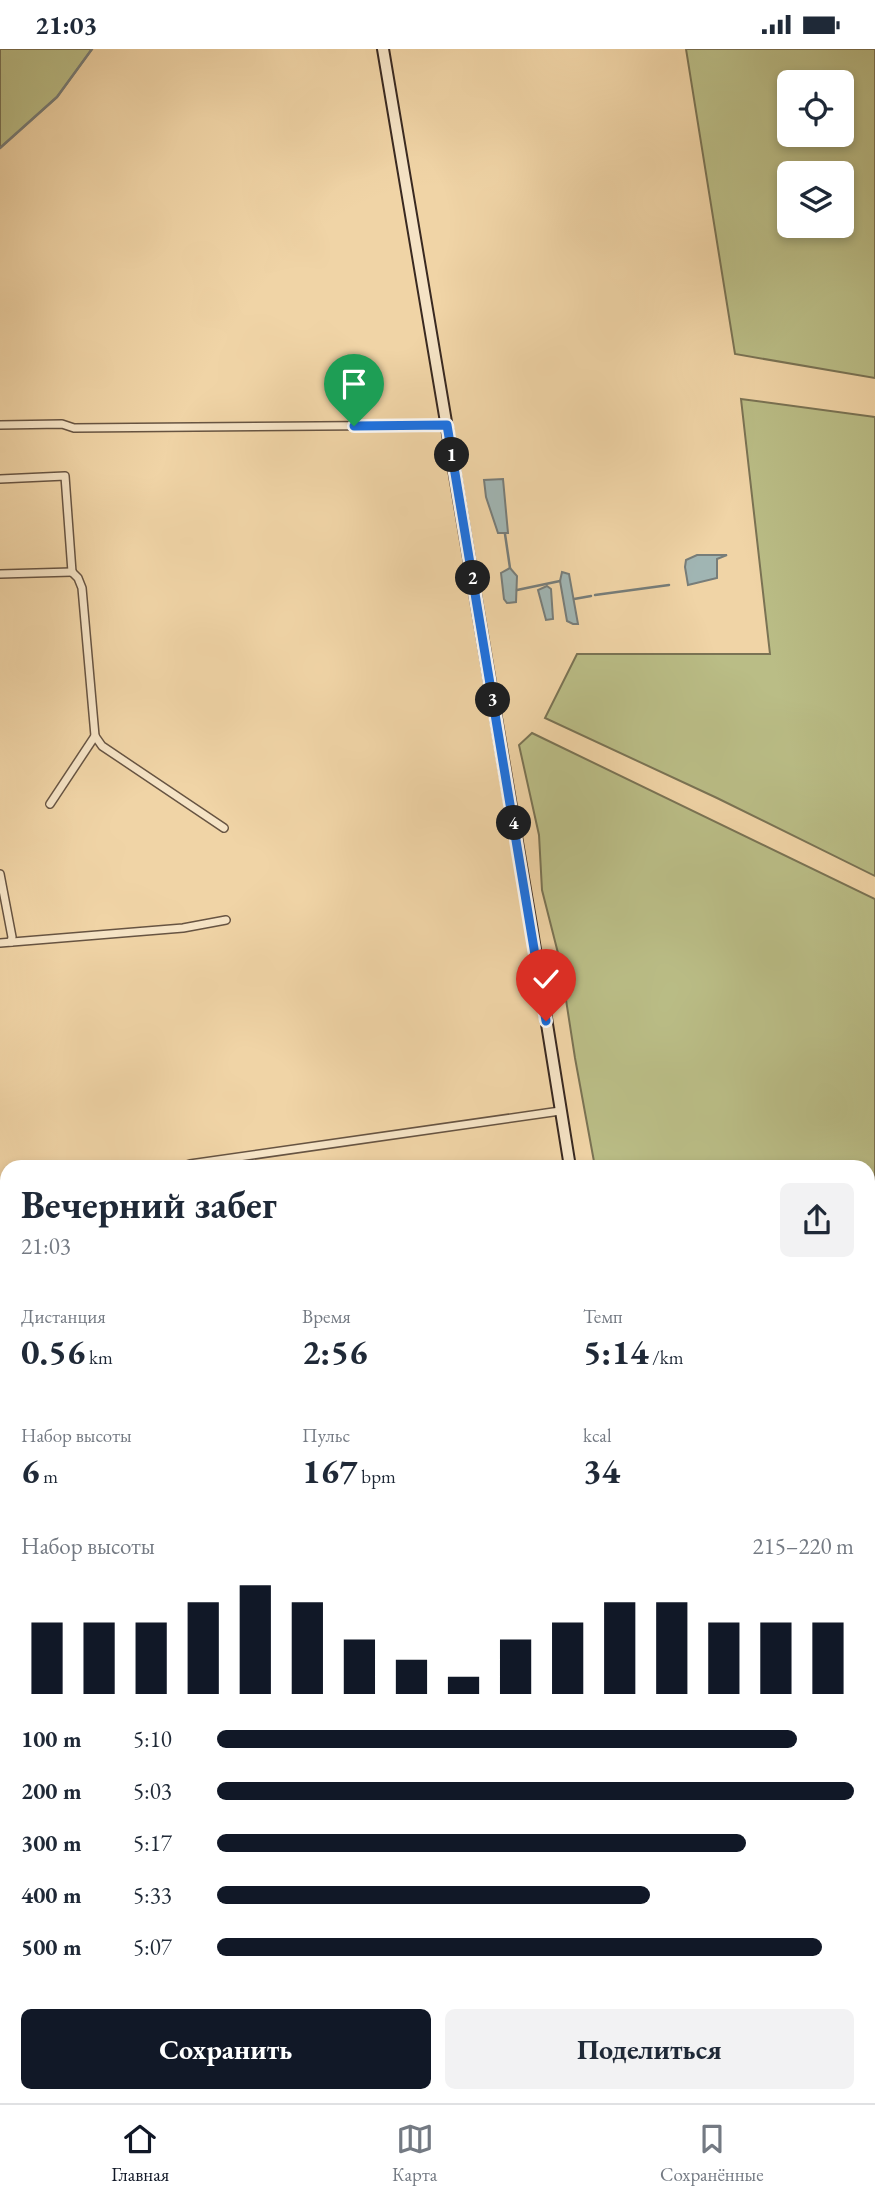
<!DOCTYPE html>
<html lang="ru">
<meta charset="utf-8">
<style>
:root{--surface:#fff;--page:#f2f2f3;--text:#1f2937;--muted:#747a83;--line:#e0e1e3;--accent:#111827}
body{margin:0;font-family:"EB Garamond",serif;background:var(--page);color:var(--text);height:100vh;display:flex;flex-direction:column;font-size:26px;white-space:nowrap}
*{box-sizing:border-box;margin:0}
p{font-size:23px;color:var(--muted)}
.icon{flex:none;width:38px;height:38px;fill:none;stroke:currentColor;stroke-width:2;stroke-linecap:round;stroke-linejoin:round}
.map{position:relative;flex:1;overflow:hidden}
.details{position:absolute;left:0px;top:1111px;width:875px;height:943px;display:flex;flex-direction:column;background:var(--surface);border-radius:21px 21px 0 0;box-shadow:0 4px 10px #0003}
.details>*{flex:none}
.tools{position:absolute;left:777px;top:21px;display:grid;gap:14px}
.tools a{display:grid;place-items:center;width:77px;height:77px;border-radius:10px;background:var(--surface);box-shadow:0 4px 10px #0003;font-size:35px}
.pin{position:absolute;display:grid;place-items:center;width:60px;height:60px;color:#fff;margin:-72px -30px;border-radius:50% 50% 50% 0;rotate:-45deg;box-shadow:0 0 7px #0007}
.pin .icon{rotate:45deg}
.km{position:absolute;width:35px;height:35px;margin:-18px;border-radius:50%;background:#222;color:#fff;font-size:19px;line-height:35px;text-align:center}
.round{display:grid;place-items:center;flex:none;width:74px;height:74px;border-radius:10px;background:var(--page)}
.headline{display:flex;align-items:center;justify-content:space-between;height:119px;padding:0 21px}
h1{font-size:38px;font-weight:700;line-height:52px}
.figures{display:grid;grid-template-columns:repeat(3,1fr);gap:10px;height:119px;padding:7px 21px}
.figures div{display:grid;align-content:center}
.figures b{font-size:35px;font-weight:700}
.figures small{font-size:19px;font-weight:400}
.figures p{font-size:19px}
.chart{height:196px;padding:14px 21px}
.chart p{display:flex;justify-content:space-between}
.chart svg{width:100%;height:126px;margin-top:7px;stroke:var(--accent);stroke-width:6}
.primary-button{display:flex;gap:14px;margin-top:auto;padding:14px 21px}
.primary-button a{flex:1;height:80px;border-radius:10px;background:var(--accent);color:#fff;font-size:28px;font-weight:700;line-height:80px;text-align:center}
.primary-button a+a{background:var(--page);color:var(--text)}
ul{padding:0 21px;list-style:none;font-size:23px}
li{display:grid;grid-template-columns:112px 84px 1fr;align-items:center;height:52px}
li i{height:18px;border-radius:9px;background:var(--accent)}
.status{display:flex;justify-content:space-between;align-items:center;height:49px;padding:0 35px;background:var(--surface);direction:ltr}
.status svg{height:19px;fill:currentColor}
.menu{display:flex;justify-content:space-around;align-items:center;height:98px;border-top:2px solid var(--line);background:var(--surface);font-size:19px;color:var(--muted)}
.menu a{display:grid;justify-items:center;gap:4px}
.menu .active{color:var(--accent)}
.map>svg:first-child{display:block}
.green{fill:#babd86;stroke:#7a7354;stroke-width:2;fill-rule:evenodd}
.water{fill:#a0b5b3;stroke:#777d79;stroke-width:2}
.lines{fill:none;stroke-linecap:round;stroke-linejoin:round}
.stream{stroke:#777d79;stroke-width:2.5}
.street-casing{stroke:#675442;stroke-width:10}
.secondary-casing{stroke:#392921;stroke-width:14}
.street{stroke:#f5e3c5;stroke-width:7}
.secondary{stroke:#f5e3c5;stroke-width:10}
.route-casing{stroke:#fff;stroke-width:14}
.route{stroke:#1a73e8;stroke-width:9}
</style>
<div class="status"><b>21:03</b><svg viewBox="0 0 49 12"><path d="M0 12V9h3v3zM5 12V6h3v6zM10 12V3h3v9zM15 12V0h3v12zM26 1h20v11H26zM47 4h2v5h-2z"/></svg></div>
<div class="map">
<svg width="875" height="2054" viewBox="0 0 875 2054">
<rect width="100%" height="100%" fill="#f0d4a6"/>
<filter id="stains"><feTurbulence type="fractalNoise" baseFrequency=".00286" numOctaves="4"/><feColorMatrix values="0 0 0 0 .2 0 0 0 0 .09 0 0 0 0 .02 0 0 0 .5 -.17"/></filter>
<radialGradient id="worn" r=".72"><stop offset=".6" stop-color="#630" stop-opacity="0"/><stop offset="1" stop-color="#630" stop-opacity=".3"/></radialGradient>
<!-- green -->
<g class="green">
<path d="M0 0H92L57 48 0 99Z"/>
<path d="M686 0H875V329L735 305ZM789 33H842V86H789ZM789 124H842V177H789Z"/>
<path d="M741 350 875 368V827L717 749 545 669 577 605H770Z"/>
<path d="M532 684 875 850V1231L868 1236V1118H595L575 1009 560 912 542 841 539 786 519 696Z"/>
<path d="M0 1923 7 1939V2048H54L57 2054H0Z"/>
</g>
<!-- water -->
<g class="water">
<path d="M503 430 508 484H498L486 448 484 431Z"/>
<path d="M697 506H727L717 510V529L688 536 685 518 686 511Z"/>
<path d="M510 519 517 527 516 553 507 554 504 550 501 524Z"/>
<path d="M562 523 569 525 578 575H573L567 572 560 532Z"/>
<path d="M547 537 551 540 553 570 546 571 538 541Z"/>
</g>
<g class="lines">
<!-- stream -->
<g class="stream">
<path d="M0 99 57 48 92 0"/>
<path d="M505 485 510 519"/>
<path d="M517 541 560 532"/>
<path d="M595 546 669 536"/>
<path d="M574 550 591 547"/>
<path d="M868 1236 875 1231"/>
</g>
<!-- street casing -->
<g class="street-casing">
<g id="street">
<path d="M0 376 62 375 74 379 447 376"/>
<path d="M0 430 65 427 72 523"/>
<path d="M72 523 78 529 82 539 95 687 102 697 224 779"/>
<path d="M0 525 72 523"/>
<path d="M50 755 95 687"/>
<path d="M0 825 12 888 11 893"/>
<path d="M0 894 183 879 226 871"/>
<path d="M180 1118 190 1115 560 1062"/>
<path d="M0 1175 7 1174"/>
<path d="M868 1335 875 1331"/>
<path d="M868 1371 875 1385"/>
<path d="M868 1565 875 1563"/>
<path d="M868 1737 875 1733"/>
</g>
</g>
<!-- secondary casing -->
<g class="secondary-casing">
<g id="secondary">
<path d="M383 0 532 882 570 1118"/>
<path d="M727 2048 728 2054"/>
</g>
</g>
<!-- street -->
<use href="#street" class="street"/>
<!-- secondary -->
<use href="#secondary" class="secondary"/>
</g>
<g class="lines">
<!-- route casing -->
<g class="route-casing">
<path id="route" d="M354 377 447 376 546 972"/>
</g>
<!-- route -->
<use href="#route" class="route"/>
</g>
<rect width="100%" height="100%" filter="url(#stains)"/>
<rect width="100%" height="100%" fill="url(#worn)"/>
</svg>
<div class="tools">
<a><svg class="icon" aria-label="locate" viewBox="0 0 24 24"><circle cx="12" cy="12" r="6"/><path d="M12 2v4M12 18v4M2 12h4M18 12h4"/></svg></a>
<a><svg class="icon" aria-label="layers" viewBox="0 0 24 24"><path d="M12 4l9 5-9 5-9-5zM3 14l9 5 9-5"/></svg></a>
</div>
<div class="pin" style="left:354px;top:377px;background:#1e9e55"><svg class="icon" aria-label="arrive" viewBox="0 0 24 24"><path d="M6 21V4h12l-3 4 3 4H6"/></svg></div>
<div class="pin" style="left:546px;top:972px;background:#d93025"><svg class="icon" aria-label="check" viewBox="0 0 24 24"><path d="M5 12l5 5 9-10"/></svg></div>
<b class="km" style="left:452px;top:406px">1</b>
<b class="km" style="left:473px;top:529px">2</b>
<b class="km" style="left:493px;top:651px">3</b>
<b class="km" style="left:514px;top:774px">4</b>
<section class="details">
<div class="headline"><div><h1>Вечерний забег</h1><p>21:03</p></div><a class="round"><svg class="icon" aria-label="share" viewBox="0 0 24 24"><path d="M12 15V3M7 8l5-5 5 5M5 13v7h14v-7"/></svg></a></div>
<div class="figures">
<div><p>Дистанция</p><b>0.56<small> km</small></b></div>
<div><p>Время</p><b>2:56</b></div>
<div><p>Темп</p><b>5:14<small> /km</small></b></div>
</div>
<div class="figures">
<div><p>Набор высоты</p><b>6<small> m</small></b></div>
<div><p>Пульс</p><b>167<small> bpm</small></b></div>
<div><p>kcal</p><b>34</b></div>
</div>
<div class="chart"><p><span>Набор высоты</span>215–220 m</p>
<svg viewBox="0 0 160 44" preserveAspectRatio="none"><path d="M5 44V19M15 44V19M25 44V19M35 44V12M45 44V6M55 44V12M65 44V25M75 44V32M85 44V38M95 44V25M105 44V19M115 44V12M125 44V12M135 44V19M145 44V19M155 44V19"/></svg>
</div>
<ul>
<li><b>100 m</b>5:10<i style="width:91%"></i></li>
<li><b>200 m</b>5:03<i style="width:100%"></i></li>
<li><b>300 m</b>5:17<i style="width:83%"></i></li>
<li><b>400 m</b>5:33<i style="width:68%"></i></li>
<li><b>500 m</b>5:07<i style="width:95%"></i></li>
</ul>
<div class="primary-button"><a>Сохранить</a><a>Поделиться</a></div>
</section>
</div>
<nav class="menu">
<a class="active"><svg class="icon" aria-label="home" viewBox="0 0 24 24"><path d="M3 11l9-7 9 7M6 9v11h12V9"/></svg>Главная</a>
<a><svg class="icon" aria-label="map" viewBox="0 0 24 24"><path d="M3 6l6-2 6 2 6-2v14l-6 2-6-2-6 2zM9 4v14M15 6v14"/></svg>Карта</a>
<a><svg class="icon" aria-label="saved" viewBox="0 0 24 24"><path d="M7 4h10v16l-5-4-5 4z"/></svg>Сохранённые</a>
</nav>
